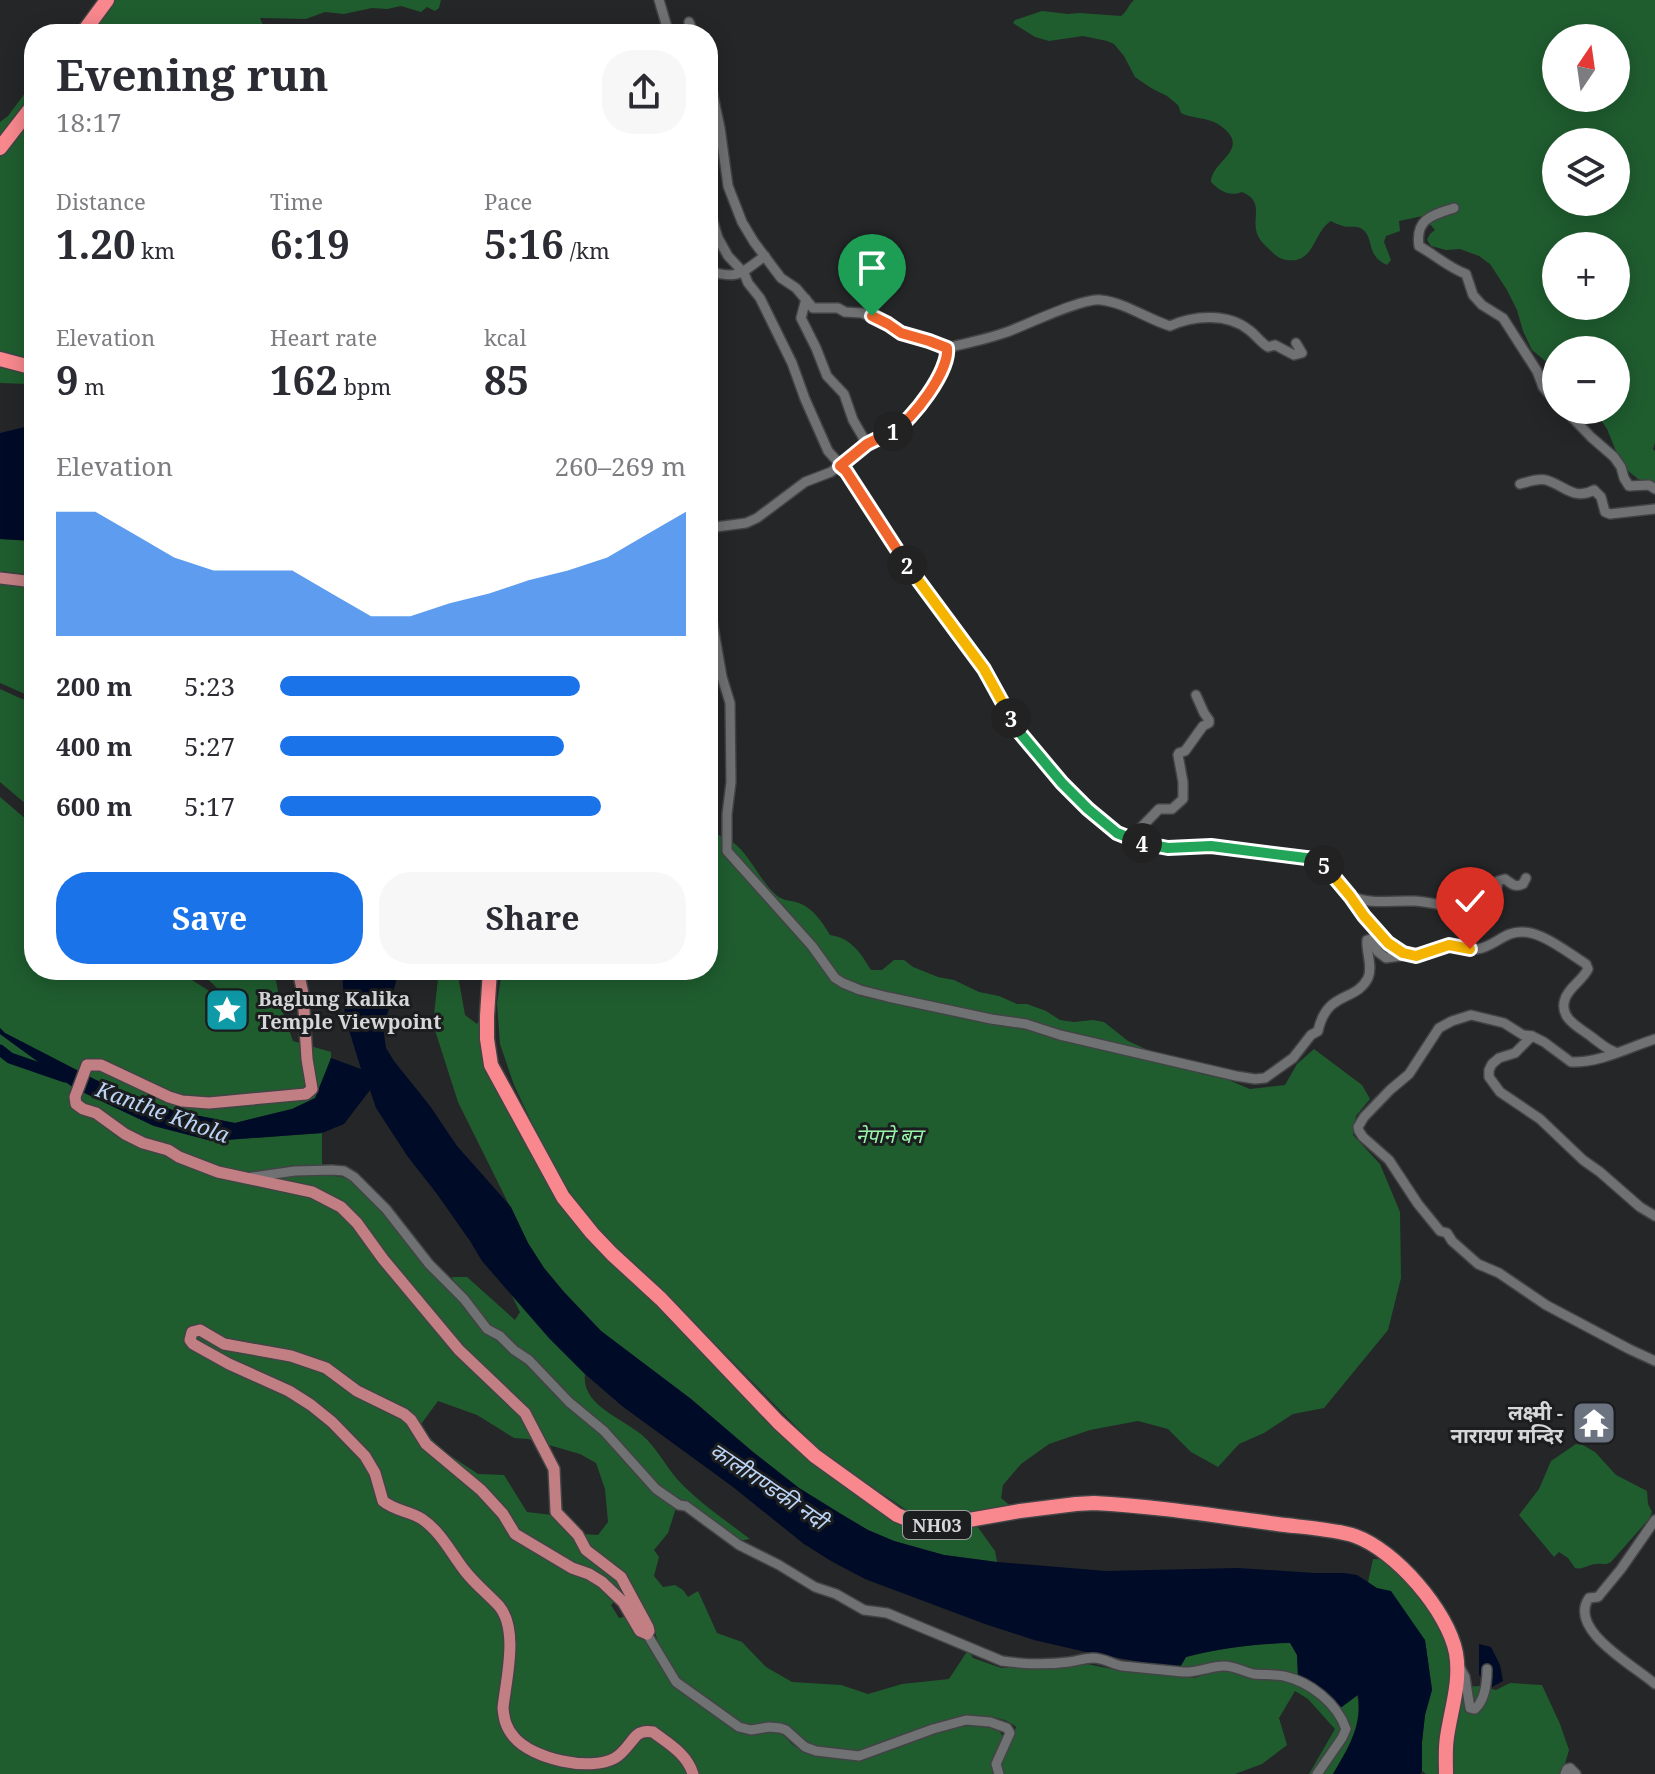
<!DOCTYPE html>
<meta charset="utf-8">
<style>
:root{--surface:#fff;--page:#f7f7f7;--text:#2b2b33;--muted:#7c7c81;--accent:#1a73e8}
body{margin:0;font-family:"Noto Serif","Noto Sans Devanagari",serif;background:var(--page);color:var(--text);height:100vh;display:flex;flex-direction:column;font-size:30px;white-space:nowrap}
*{box-sizing:border-box;margin:0}
p{font-size:26px;color:var(--muted)}
.icon{flex:none;width:44px;height:44px;fill:none;stroke:currentColor;stroke-width:2;stroke-linecap:round;stroke-linejoin:round}
.map{position:relative;flex:1;overflow:hidden}
.panel{position:absolute;left:24px;top:24px;width:694px;height:956px;display:flex;flex-direction:column;background:var(--surface);border-radius:32px;box-shadow:0 4px 20px #0003}
.panel>*{flex:none}
.needle{width:52px;rotate:13deg}
.tools{position:absolute;left:1542px;top:24px;display:grid;gap:16px}
.tools a{display:grid;place-items:center;width:88px;height:88px;border-radius:50%;background:var(--surface);box-shadow:0 4px 20px #0003;font-size:40px}
.pin{position:absolute;display:grid;place-items:center;width:68px;height:68px;color:#fff;margin:-82px -34px;border-radius:50% 50% 50% 0;rotate:-45deg;box-shadow:0 0 8px #0007}
.pin .icon{rotate:45deg}
.km{position:absolute;width:40px;height:40px;margin:-20px;border-radius:50%;background:#222;color:#fff;font-size:22px;line-height:40px;text-align:center}
.round{display:grid;place-items:center;flex:none;width:84px;height:84px;border-radius:32px;background:var(--page)}
.overview{display:flex;align-items:center;justify-content:space-between;height:136px;padding:0 32px}
h1{font-size:44px;font-weight:700;line-height:60px}
.stats{display:grid;grid-template-columns:repeat(3,1fr);gap:12px;height:136px;padding:8px 32px}
.stats div{display:grid;align-content:center}
.stats b{font-size:40px;font-weight:700}
.stats small{font-size:22px;font-weight:400}
.stats p{font-size:22px}
.chart{height:224px;padding:16px 32px}
.chart p{display:flex;justify-content:space-between}
.chart svg{width:100%;height:144px;margin-top:8px;fill:var(--accent);opacity:.7}
.button{display:flex;gap:16px;margin-top:auto;padding:16px 32px}
.button a{flex:1;height:92px;border-radius:32px;background:var(--accent);color:#fff;font-size:32px;font-weight:700;line-height:92px;text-align:center}
.button a+a{background:var(--page);color:var(--text)}
ul{padding:0 32px;list-style:none;font-size:26px}
li{display:grid;grid-template-columns:128px 96px 1fr;align-items:center;height:60px}
li i{height:20px;border-radius:10px;background:var(--accent)}
.map>svg:first-child{display:block}
.green{fill:#1f5d2f;fill-rule:evenodd}
.water{fill:#000b27}
.lines{fill:none;stroke-linecap:round;stroke-linejoin:round}
.river{stroke:#000b27;stroke-width:11}
.minor-casing{stroke:#424345;stroke-width:12}
.major-casing{stroke:#424345;stroke-width:14}
.highway-casing{stroke:#424345;stroke-width:17}
.minor{stroke:#6f7173;stroke-width:9}
.major{stroke:#c17f83;stroke-width:11}
.highway{stroke:#f8888e;stroke-width:14}
.split-1-casing{stroke:#fff;stroke-width:16}
.split-2-casing{stroke:#fff;stroke-width:16}
.split-3-casing{stroke:#fff;stroke-width:16}
.split-4-casing{stroke:#fff;stroke-width:16}
.split-5-casing{stroke:#fff;stroke-width:16}
.split-6-casing{stroke:#fff;stroke-width:16}
.split-1{stroke:#f0652b;stroke-width:10}
.split-2{stroke:#f0652b;stroke-width:10}
.split-3{stroke:#f5b400;stroke-width:10}
.split-4{stroke:#22a559;stroke-width:10}
.split-5{stroke:#22a559;stroke-width:10}
.split-6{stroke:#f5b400;stroke-width:10}
.labels{text-anchor:middle;dominant-baseline:central;stroke-width:6;stroke-linejoin:round;paint-order:stroke}
.shield{fill:#1b1d1f;stroke:#9e9fa1;stroke-width:2}
.shield-label{font-size:18px;font-weight:bold;fill:#d6d7d9}
.poi-label{font-size:20px;font-weight:bold;fill:#d6d7d9;stroke:#1b1d1f;text-anchor:start}
.park-label{font-size:20px;font-style:italic;fill:#98f4a9;stroke:#1b1d1f}
.water-label{font-size:22px;font-style:italic;fill:#bbd4f6;stroke:#1b1d1f}
</style>
<div class="map">
<svg width="1655" height="1774" viewBox="0 0 1655 1774">
<rect width="100%" height="100%" fill="#252628"/>
<!-- green -->
<g class="green">
<path d="M115 0H441L439 8 435 11 427 7 421 12 401 6 387 9 372 8 344 14 325 12 306 19 260 18 264 28 277 30 283 34H85L103 17Z"/>
<path d="M1134 0H1655V443L1653 449 1655 451V483L1638 479 1626 469 1618 456 1607 429 1594 410H1616V350H1556V370L1532 350 1523 331 1517 310 1507 290 1490 264 1479 256 1460 249 1446 250 1431 246 1427 240 1430 234 1435 230 1423 216 1399 221 1400 231 1386 236 1384 242 1391 260 1387 265C1365 255 1375 238 1362 229 1357 225 1349 228 1343 226 1339 225 1335 223 1331 221 1313 232 1315 264 1287 260 1280 259 1276 256 1271 251 1266 246 1261 242 1258 236 1250 219 1266 202 1242 192 1229 197 1220 191 1211 182 1211 160 1255 149 1218 124 1206 117 1193 119 1181 113L1178 105 1167 96 1151 88 1135 77 1124 56 1114 44 1107 41 1083 36 1049 41 1035 37 1013 23 1015 20 1042 11 1068 14 1079 13 1121 16C1127 12 1128 5 1134 0ZM1556 38H1616V98H1556ZM1556 142H1616V202H1556ZM1556 246H1616V306H1556Z"/>
<path d="M34 81V364L0 354V122L8 116Z"/>
<path d="M0 362 34 371V386L28 384 0 383Z"/>
<path d="M0 539 34 541V575L0 571Z"/>
<path d="M0 581 34 587V696L25 694 0 683Z"/>
<path d="M0 689 22 699 34 700V811L0 782Z"/>
<path d="M0 797 34 826V870L31 873 34 877V970H176L211 992 226 1017 225 1026 243 1022 238 1015 234 1016C222 993 218 985 194 970H274L281 1007 293 1041 331 1052V1058L316 1098 292 1109 235 1123 175 1111 96 1080 5 1033 0 1028Z"/>
<path d="M708 834C743 833 753 874 776 895 783 901 790 900 799 903 814 909 822 922 830 935 851 938 860 952 871 970H882L894 960H904L913 967 938 977 954 980 979 992 999 996 1017 1004H1027L1046 1011 1060 1020 1074 1022 1093 1020 1104 1022 1128 1041 1201 1074 1226 1079 1250 1089 1285 1085 1297 1064 1314 1049 1362 1085 1370 1099 1356 1116 1353 1135 1380 1164 1400 1212 1401 1278 1388 1330 1324 1408 1293 1414 1264 1433 1239 1444 1218 1467 1191 1452 1168 1429 1138 1421 1090 1430 1049 1444 1021 1464 1003 1485 1001 1498 1013 1508C979 1512 941 1522 908 1511L822 1453 672 1300 607 1238 581 1209 558 1174 539 1138 514 1085 500 1044 497 1003 502 970H708Z"/>
<path d="M439 970H457L465 1015 477 1024 484 1014 503 1100 520 1136 587 1238 884 1513 946 1530 977 1526 995 1551 997 1562 944 1555 894 1541 868 1530 841 1514 799 1488 753 1452 691 1399 601 1331 564 1292 544 1268 528 1243 458 1102 433 1024Z"/>
<path d="M0 1034 74 1088 154 1126 212 1141 322 1133V1166L328 1175 353 1179 401 1232 436 1276 494 1338 531 1365 548 1384 619 1449 653 1488 676 1508 668 1533 654 1550 659 1557 654 1576 663 1587 675 1585 683 1590 688 1597 698 1591 717 1633 742 1642 766 1667 792 1682 841 1685 868 1694 902 1684 949 1679 968 1650 973 1658 1001 1668 1087 1664 1131 1673 1167 1672 1195 1678 1215 1671 1236 1672 1250 1678 1294 1682 1325 1702 1339 1721 1341 1731 1312 1774H1309L1335 1729 1308 1699 1295 1691 1279 1718 1287 1745 1262 1764 1235 1774H1004L1001 1762 1012 1741 1016 1727C989 1702 921 1728 892 1739 881 1744 869 1752 857 1753 848 1754 817 1749 808 1745 797 1738 793 1727 779 1723 763 1719 758 1730 737 1721L684 1684 669 1664 660 1648 653 1626 635 1613 618 1591 600 1577 595 1583 616 1600 611 1605 619 1618 628 1616 638 1637H644L674 1685 741 1732C757 1736 765 1728 777 1732 786 1735 789 1743 796 1747 807 1754 843 1759 857 1759 866 1759 877 1752 886 1749 925 1736 957 1718 999 1730L1004 1739 993 1760 994 1774H0ZM438 1401 477 1415 514 1438 528 1439 580 1454 596 1463 605 1489 608 1522 598 1535 583 1534 569 1517 527 1512 504 1475 478 1474 445 1452 419 1427Z"/>
<path d="M452 1277H467L515 1320 520 1312 511 1294 549 1338 585 1374C581 1405 622 1418 642 1435 656 1447 665 1465 677 1479 698 1502 725 1520 750 1539L739 1541 674 1500 494 1330 456 1287Z"/>
<path d="M1576 1444 1583 1445 1595 1452 1616 1475 1647 1491 1648 1504 1652 1512 1648 1520 1611 1562C1604 1566 1603 1563 1596 1564 1588 1564 1584 1570 1575 1568L1568 1558 1559 1552 1554 1557 1519 1515 1539 1489 1551 1461Z"/>
<path d="M1373 1559 1390 1560 1427 1605 1450 1649 1453 1677 1439 1737 1441 1774H1426L1422 1771V1742L1425 1715 1432 1689 1425 1640 1377 1589 1368 1582Z"/>
<path d="M1290 1642 1297 1655 1298 1676 1251 1672 1230 1663 1192 1670 1179 1669 1186 1657C1220 1648 1255 1644 1290 1642Z"/>
<path d="M1510 1683 1542 1685 1560 1724 1569 1750 1562 1774H1453V1742L1464 1687 1480 1686 1496 1690Z"/>
<path d="M1357 1694C1363 1725 1348 1748 1333 1774H1320L1348 1731 1339 1709Z"/>
</g>
<!-- water -->
<g class="water">
<path d="M34 421V541L0 539V433L25 427Z"/>
<path d="M342 970H399L386 1019 384 1034 386 1048 394 1061 430 1106 457 1146 511 1207 528 1243 544 1268 564 1292 601 1331 691 1399 753 1452 799 1488 841 1514 868 1530 894 1541 944 1555 997 1562 1106 1571 1238 1568 1315 1573H1344L1357 1575 1377 1588 1391 1591 1425 1640 1432 1690 1425 1715 1422 1742V1771L1420 1774H1333C1348 1749 1363 1725 1358 1695L1339 1709 1326 1693 1298 1676 1297 1655 1290 1643C1255 1644 1220 1648 1186 1657L1179 1669 1086 1652 1034 1640 985 1624 865 1579 831 1561 804 1544 733 1487 622 1406 585 1374 549 1338 482 1261 470 1241 437 1194 408 1157 376 1108 370 1090 344 1124 322 1133 212 1141 154 1126 74 1088 0 1034V1028L5 1033 96 1080 175 1111 235 1123 292 1109 315 1098 331 1058 361 1069 345 1017Z"/>
<path d="M1479 1644 1491 1647 1500 1665 1503 1681 1492 1687 1479 1675Z"/>
</g>
<g class="lines">
<!-- river -->
<path class="river" d="M0 1050 10 1058 65 1077"/>
<!-- minor casing -->
<g class="minor-casing">
<g id="minor">
<path d="M659 0 669 34"/>
<path d="M689 22 694 34"/>
<path d="M708 72 720 128 728 186 742 222 754 242 781 278 796 288 813 308H838L845 312 862 313 888 324 901 333 929 341 947 348"/>
<path d="M708 205 718 238 728 256 744 273 748 283 760 298 792 363 805 399 828 451 846 471 878 520 892 545 984 669 1015 727 1062 783 1088 809 1117 833 1145 844 1168 848 1211 846 1314 859C1347 880 1372 943 1406 955 1420 960 1434 947 1447 945 1457 944 1467 950 1477 949 1489 948 1499 938 1510 934 1535 924 1566 952 1586 964L1588 969C1582 981 1569 987 1565 999 1558 1019 1581 1028 1593 1038 1600 1043 1606 1049 1615 1052"/>
<path d="M1454 208C1432 215 1415 219 1419 246 1435 255 1449 268 1466 274L1473 295 1482 305 1503 318 1537 371 1543 387 1556 402"/>
<path d="M708 271C741 280 740 273 765 256"/>
<path d="M806 299 801 318 816 348 827 376 844 394 853 420 867 444"/>
<path d="M1565 410 1591 437 1614 457 1621 467 1624 478 1629 486 1649 485 1655 489"/>
<path d="M1520 484C1528 482 1538 478 1546 480 1564 485 1574 501 1594 490L1601 497 1605 512 1610 514 1655 509"/>
<path d="M708 528 746 523 757 518 805 482 831 472 867 444 898 428 912 415 941 373 947 359V348C967 343 987 339 1007 332 1026 325 1084 297 1101 300 1126 303 1147 319 1170 326 1194 315 1228 313 1249 330 1256 335 1260 342 1268 347L1275 345 1294 355 1302 353 1296 343"/>
<path d="M708 597 722 677 730 703 731 782 727 814V851L812 946 835 978 843 983 860 990 888 997 991 1019 1026 1024 1060 1035 1236 1076 1255 1079 1265 1078 1293 1058 1311 1035 1318 1031C1327 990 1355 1003 1368 978 1373 967 1366 952 1367 940L1371 939 1378 952 1386 958 1407 955"/>
<path d="M1130 839 1159 809H1172L1183 799V782L1178 755 1179 753 1185 751 1203 726 1209 723V720L1204 713 1196 695"/>
<path d="M1350 896C1371 905 1392 900 1414 901 1440 902 1472 917 1495 900L1498 881 1505 879C1512 884 1515 888 1523 884L1526 878"/>
<path d="M1532 1036 1515 1053 1499 1058 1492 1064 1489 1070V1077L1500 1092 1540 1119 1583 1160 1600 1172 1640 1207 1655 1216"/>
<path d="M1655 1039C1627 1048 1600 1063 1571 1062L1544 1042 1532 1036 1523 1035 1504 1023 1471 1015 1452 1021 1439 1028 1409 1074 1390 1090 1364 1117 1358 1127 1359 1131 1363 1137 1389 1160 1418 1204 1440 1231 1447 1233 1452 1241 1478 1264 1499 1273 1546 1305 1629 1349 1655 1361"/>
<path d="M252 1177 295 1171 332 1170 344 1171 354 1177 386 1209 429 1264 464 1299 487 1329 500 1336 514 1350 529 1360 569 1402 604 1431 656 1489 679 1505 686 1506 739 1545 779 1565 815 1587 836 1594 864 1610 887 1613 1002 1661C1023 1664 1047 1665 1069 1662 1077 1661 1085 1658 1093 1658 1104 1658 1112 1664 1122 1666 1142 1668 1162 1670 1183 1672 1197 1673 1210 1666 1224 1666 1235 1666 1244 1672 1254 1674 1264 1675 1274 1674 1284 1676 1310 1682 1337 1703 1346 1729L1342 1738 1317 1774"/>
<path d="M1655 1520 1621 1569 1598 1597 1589 1598C1567 1630 1635 1666 1655 1684"/>
<path d="M647 1634 676 1682 739 1727 751 1730 769 1727 780 1728 786 1730 805 1747 816 1751 859 1756 933 1729 966 1720 990 1722 1007 1728 1010 1733 996 1764 999 1774"/>
<path d="M1460 1668 1465 1677 1470 1708 1475 1709C1485 1700 1487 1682 1487 1669"/>
<path d="M1565 1774 1567 1769 1570 1768 1576 1774"/>
</g>
</g>
<!-- major casing -->
<g class="major-casing">
<g id="major">
<path d="M0 578 34 582"/>
<path d="M298 970 303 994 307 1059 312 1089 306 1094 209 1103 182 1101 169 1097 101 1065H87L75 1097 76 1104 83 1109 96 1113 125 1134 143 1143 168 1150 179 1157 218 1172 312 1192 341 1207 357 1223 383 1259 459 1350 525 1413 554 1469 556 1512 578 1535 586 1550 621 1577 648 1627 649 1631 647 1634 640 1631 623 1602 602 1582 589 1574 572 1568 515 1534 503 1514 481 1490 426 1444 411 1420 404 1414 357 1391 326 1368 291 1356 224 1344 200 1330 192 1332 190 1340 193 1344 229 1364 289 1391 311 1405 332 1422 365 1456 375 1473 383 1501C395 1511 410 1511 422 1519 441 1532 451 1553 465 1571 475 1584 488 1594 499 1606 519 1630 506 1679 503 1708 504 1719 506 1728 514 1737 532 1759 590 1772 615 1758 624 1753 630 1742 637 1735 642 1731 647 1731 653 1732 669 1744 687 1754 693 1774"/>
</g>
</g>
<!-- highway casing -->
<g class="highway-casing">
<g id="highway">
<path d="M82 34 107 0"/>
<path d="M0 148 34 104"/>
<path d="M0 359 34 368"/>
<path d="M490 970 487 1016V1039L491 1065 563 1197 592 1233 612 1254 661 1299 778 1422 815 1456 897 1515 919 1524 935 1526 1020 1511 1076 1504 1094 1503C1155 1506 1217 1516 1277 1524 1299 1527 1336 1529 1355 1536 1395 1550 1448 1611 1456 1653 1461 1682 1451 1709 1447 1737 1445 1750 1446 1762 1446 1774"/>
</g>
</g>
<!-- minor -->
<use href="#minor" class="minor"/>
<!-- major -->
<use href="#major" class="major"/>
<!-- highway -->
<use href="#highway" class="highway"/>
</g>
<g class="lines">
<!-- split-1 casing -->
<g class="split-1-casing">
<path id="split-1" d="M872 316 888 324 901 333 929 341 947 348C950 370 912 421 893 431"/>
</g>
<!-- split-2 casing -->
<g class="split-2-casing">
<path id="split-2" d="M893 431 867 444 840 466 846 471 907 565"/>
</g>
<!-- split-3 casing -->
<g class="split-3-casing">
<path id="split-3" d="M907 565 984 669 1011 718"/>
</g>
<!-- split-4 casing -->
<g class="split-4-casing">
<path id="split-4" d="M1011 718 1015 727 1062 783 1088 809 1117 833 1142 843"/>
</g>
<!-- split-5 casing -->
<g class="split-5-casing">
<path id="split-5" d="M1142 843 1168 848 1211 846 1314 859 1324 865"/>
</g>
<!-- split-6 casing -->
<g class="split-6-casing">
<path id="split-6" d="M1324 865 1350 896 1364 916 1388 943 1403 953 1416 956 1449 945 1470 949"/>
</g>
<!-- split-1 -->
<use href="#split-1" class="split-1"/>
<!-- split-2 -->
<use href="#split-2" class="split-2"/>
<!-- split-3 -->
<use href="#split-3" class="split-3"/>
<!-- split-4 -->
<use href="#split-4" class="split-4"/>
<!-- split-5 -->
<use href="#split-5" class="split-5"/>
<!-- split-6 -->
<use href="#split-6" class="split-6"/>
</g>
<!-- icons -->
<defs>
<g id="sight-square" transform="scale(2.3)"><rect x="-9" y="-9" width="18" height="18" rx="4" fill="#0f9aa8" stroke="#1b1d1f"/><path d="M0-6L1.8-2.2L6-1.7L2.9 1.2L3.7 5.4L0 3.3L-3.7 5.4L-2.9 1.2L-6-1.7L-1.8-2.2Z" fill="#fff"/></g>
<g id="temple-square" transform="scale(2.3)"><rect x="-9" y="-9" width="18" height="18" rx="4" fill="#6b7280" stroke="#1b1d1f"/><path d="M0-6L5-2H3V0L6.5 2.5H4V6H1.5V3h-3V6H-4V2.5H-6.5L-3 0V-2H-5Z" fill="#fff"/></g>
</defs>
<g fill-rule="evenodd">
<use href="#sight-square" x="227" y="1010"/>
<use href="#temple-square" x="1594" y="1423"/>
</g>
<g class="labels">
<!-- shield labels -->
<rect class="shield" x="903" y="1511" width="68" height="28" rx="6"/>
<g class="shield-label">
<text x="937" y="1525">NH03</text>
</g>
<!-- poi labels -->
<g class="poi-label">
<text x="258" y="998">Baglung Kalika<tspan x="258" dy="23">Temple Viewpoint</tspan></text>
<text x="1563" y="1412" text-anchor="end">लक्ष्मी -<tspan x="1563" dy="23">नारायण मन्दिर</tspan></text>
</g>
<!-- park labels -->
<g class="park-label">
<text x="889" y="1135">नेपाने बन</text>
</g>
<!-- water labels -->
<g class="water-label">
<text transform="translate(163 1111) rotate(20)">Kanthe Khola</text>
<text transform="translate(769 1485) rotate(34)">कालीगण्डकी नदी</text>
</g>
</g>
</svg>
<div class="tools">
<a><svg class="needle" viewBox="-14 -14 28 28"><path d="M0-13l5 13h-10z" fill="#e53935"/><path d="M0 13l5-13h-10z" fill="#7c7c81"/></svg></a>
<a><svg class="icon" aria-label="layers" viewBox="0 0 24 24"><path d="M12 4l9 5-9 5-9-5zM3 14l9 5 9-5"/></svg></a>
<a>+</a>
<a>−</a>
</div>
<div class="pin" style="left:872px;top:316px;background:#1e9e55"><svg class="icon" aria-label="arrive" viewBox="0 0 24 24"><path d="M6 21V4h12l-3 4 3 4H6"/></svg></div>
<div class="pin" style="left:1470px;top:949px;background:#d93025"><svg class="icon" aria-label="check" viewBox="0 0 24 24"><path d="M5 12l5 5 9-10"/></svg></div>
<b class="km" style="left:893px;top:431px">1</b>
<b class="km" style="left:907px;top:565px">2</b>
<b class="km" style="left:1011px;top:718px">3</b>
<b class="km" style="left:1142px;top:843px">4</b>
<b class="km" style="left:1324px;top:865px">5</b>
<section class="panel">
<div class="overview"><div><h1>Evening run</h1><p>18:17</p></div><a class="round"><svg class="icon" aria-label="share" viewBox="0 0 24 24"><path d="M12 15V3M7 8l5-5 5 5M5 13v7h14v-7"/></svg></a></div>
<div class="stats">
<div><p>Distance</p><b>1.20<small> km</small></b></div>
<div><p>Time</p><b>6:19</b></div>
<div><p>Pace</p><b>5:16<small> /km</small></b></div>
</div>
<div class="stats">
<div><p>Elevation</p><b>9<small> m</small></b></div>
<div><p>Heart rate</p><b>162<small> bpm</small></b></div>
<div><p>kcal</p><b>85</b></div>
</div>
<div class="chart"><p><span>Elevation</span>260–269 m</p>
<svg viewBox="0 0 160 44" preserveAspectRatio="none"><path d="M0 44V6L10 6L20 13L30 20L40 24L50 24L60 24L70 31L80 38L90 38L100 34L110 31L120 27L130 24L140 20L150 13L160 6V44z"/></svg>
</div>
<ul>
<li><b>200 m</b>5:23<i style="width:74%"></i></li>
<li><b>400 m</b>5:27<i style="width:70%"></i></li>
<li><b>600 m</b>5:17<i style="width:79%"></i></li>
</ul>
<div class="button"><a>Save</a><a>Share</a></div>
</section>
</div>
